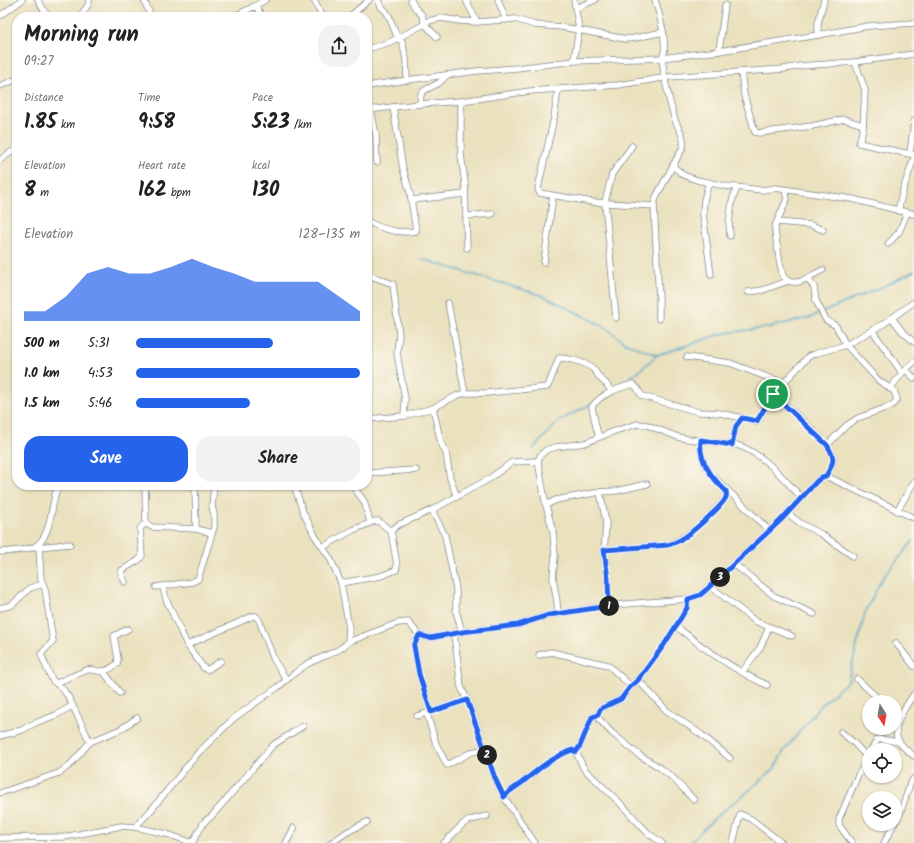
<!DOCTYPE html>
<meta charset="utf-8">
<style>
:root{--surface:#fff;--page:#f2f2f2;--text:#222;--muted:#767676;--accent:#2563eb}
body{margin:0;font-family:Kalam,sans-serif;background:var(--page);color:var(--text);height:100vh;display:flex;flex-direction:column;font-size:15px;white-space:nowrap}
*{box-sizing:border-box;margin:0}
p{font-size:13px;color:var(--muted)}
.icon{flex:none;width:22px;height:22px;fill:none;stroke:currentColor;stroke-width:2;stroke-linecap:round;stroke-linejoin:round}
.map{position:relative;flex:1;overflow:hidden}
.side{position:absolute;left:12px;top:12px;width:360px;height:478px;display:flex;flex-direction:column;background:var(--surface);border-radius:16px;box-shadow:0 1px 3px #0004}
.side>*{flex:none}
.needle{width:26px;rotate:169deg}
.buttons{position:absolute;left:862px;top:695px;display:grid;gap:8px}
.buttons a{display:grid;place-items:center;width:40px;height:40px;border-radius:50%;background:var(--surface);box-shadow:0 1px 3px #0004;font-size:20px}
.pin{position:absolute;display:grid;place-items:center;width:34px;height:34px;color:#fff;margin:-17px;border:2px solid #fff;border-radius:50%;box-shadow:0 1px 4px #0007}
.km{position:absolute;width:20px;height:20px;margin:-10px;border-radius:50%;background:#222;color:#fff;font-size:11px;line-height:20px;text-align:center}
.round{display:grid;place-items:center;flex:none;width:42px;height:42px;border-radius:16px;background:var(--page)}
.summary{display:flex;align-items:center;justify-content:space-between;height:68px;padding:0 12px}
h1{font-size:22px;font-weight:600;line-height:30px}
.stats{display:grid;grid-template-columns:repeat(3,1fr);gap:6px;height:68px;padding:4px 12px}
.stats div{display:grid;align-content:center}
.stats b{font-size:20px;font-weight:600}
.stats small{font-size:11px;font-weight:400}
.stats p{font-size:11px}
.chart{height:112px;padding:8px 12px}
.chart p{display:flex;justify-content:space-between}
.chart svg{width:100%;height:72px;margin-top:4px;fill:var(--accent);opacity:.7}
.button{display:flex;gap:8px;margin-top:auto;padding:8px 12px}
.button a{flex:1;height:46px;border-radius:16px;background:var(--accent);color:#fff;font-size:16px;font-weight:600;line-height:46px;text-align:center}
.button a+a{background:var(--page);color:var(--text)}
ul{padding:0 12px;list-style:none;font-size:13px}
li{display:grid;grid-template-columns:64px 48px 1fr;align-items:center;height:30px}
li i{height:10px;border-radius:5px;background:var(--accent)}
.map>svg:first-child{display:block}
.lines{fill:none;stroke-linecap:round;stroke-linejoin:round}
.stream{stroke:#4ba6c9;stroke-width:1.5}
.street-casing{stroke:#82888e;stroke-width:7}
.street{stroke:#fff;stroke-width:5.5}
.route-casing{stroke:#fff;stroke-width:8}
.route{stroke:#2563eb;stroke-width:5}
</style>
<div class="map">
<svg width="914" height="843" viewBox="0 0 914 843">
<rect width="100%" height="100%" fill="#fbf7ec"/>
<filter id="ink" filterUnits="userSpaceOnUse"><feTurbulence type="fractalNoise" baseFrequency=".025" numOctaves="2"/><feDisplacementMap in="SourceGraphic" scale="8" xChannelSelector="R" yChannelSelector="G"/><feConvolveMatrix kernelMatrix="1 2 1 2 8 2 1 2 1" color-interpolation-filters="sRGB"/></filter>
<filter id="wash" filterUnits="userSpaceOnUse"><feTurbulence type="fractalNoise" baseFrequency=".012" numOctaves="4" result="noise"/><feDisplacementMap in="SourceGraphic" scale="16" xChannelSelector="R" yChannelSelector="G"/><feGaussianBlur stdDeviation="0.9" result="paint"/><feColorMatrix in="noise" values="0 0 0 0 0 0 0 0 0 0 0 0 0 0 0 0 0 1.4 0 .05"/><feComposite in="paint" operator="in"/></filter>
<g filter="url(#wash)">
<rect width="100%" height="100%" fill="#eae1be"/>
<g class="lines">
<!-- stream -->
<g class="stream">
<path d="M422 259 544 296 605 327 624 342 657 355"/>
<path d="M616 387 639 371 657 355 725 333 765 328 809 318 884 286 914 271"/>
<path d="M533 449 559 421 591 404"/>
<path d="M689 843 718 815 746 793 774 769 784 751 820 706 848 681 865 613 881 580 914 540"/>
</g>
</g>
</g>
<g filter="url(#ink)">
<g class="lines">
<!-- street casing -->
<g class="street-casing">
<g id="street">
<path d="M38 0 48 17"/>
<path d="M144 0 151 17"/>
<path d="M314 0 323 17"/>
<path d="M378 0 381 7 385 10 389 16 398 39 402 41 406 59 407 80"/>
<path d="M411 0 415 8 422 15C423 25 431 30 437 37"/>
<path d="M466 0 477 22"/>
<path d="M498 0 506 20"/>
<path d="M574 0 579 29 574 61"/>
<path d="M655 0C659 12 669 47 662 58 664 78 668 97 674 117 677 128 685 134 683 147L656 197 654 206 659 299V319"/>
<path d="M253 7 265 0"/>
<path d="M576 8 595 0"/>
<path d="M0 16 22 0"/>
<path d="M81 17C82 10 90 7 89 0"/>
<path d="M233 17 253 7H256L263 17"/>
<path d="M349 17 369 0"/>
<path d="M818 35V23L824 0"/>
<path d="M367 49 390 42 425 24 428 21 441 18 460 21 477 22 515 19 535 25 562 27 626 39 635 38 663 32"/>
<path d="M719 51 725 5"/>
<path d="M855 62 865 90 863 129 859 143 914 155"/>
<path d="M741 72 744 95 755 132 759 133 812 126 844 119 863 125"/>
<path d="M0 86 17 79"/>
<path d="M367 86 407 80 477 71 517 68 574 61 662 58 719 51 818 35 868 26 914 23"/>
<path d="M558 90 554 118 539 184 538 190 540 193 592 202 654 206"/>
<path d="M461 101V155L465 183 467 248"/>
<path d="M420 104 421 94 425 90 439 83 447 75"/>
<path d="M371 109 376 135 377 162"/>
<path d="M367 110 420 104 461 101 530 91 618 85 669 77 784 69 800 66 855 62 914 54"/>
<path d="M910 154 914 121"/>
<path d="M0 160 17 148"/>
<path d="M673 166 683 175 697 180 725 186 762 190 775 188 852 199 914 214"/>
<path d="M709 182 704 200 703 214 711 275"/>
<path d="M785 190 787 199 775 226V232L780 264 783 276 788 281C801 286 812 274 823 270"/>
<path d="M412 200 465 194"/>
<path d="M898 211 903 190 914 158"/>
<path d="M466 216 492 214"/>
<path d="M367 221C383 230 398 234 416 231L410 192 403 169 393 107"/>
<path d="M778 222 811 225 823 230"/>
<path d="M730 236 729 223 732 201 737 187"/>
<path d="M888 244 899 232 907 213"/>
<path d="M544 262 553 196"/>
<path d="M367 276H371L393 284 399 335 397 353 405 399 404 416"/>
<path d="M808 279 814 287 816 301 826 320 836 326 846 345 878 380 894 391 897 399 894 404 891 406 858 418 847 425 827 445"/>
<path d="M748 292 763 290 788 281"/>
<path d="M448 303 465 393"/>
<path d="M616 318 605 202 612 174 632 146"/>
<path d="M892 318 902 331 914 342"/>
<path d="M872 330 902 373"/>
<path d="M687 357 730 363 783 383"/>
<path d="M906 370 914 378"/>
<path d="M890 389 902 373 914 362"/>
<path d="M433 408 441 443 446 453 450 478 457 497"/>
<path d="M367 419 404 416 433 408 456 396 465 393H487L547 387 549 384 559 358C568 358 584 362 592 368 595 370 597 375 600 378 604 382 610 386 611 392"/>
<path d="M599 437 596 427 592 407C600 394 619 388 633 384L637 388 642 396 699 412 720 413 742 418"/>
<path d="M701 440C697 467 721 484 738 500 748 510 758 520 769 530"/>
<path d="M732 445 736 426 742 418 756 422 758 420 773 394 809 356 817 353 846 345 885 323 914 302"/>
<path d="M367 473 416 470"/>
<path d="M826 476 914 518"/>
<path d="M145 485 146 524"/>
<path d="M195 485 196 529"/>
<path d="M355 485 357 492 364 501 370 522"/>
<path d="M546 505 556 500 600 492"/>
<path d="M432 510 445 536 456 589V611L462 632"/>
<path d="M897 511 914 482"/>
<path d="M787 513 800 523 821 534 853 556"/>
<path d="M146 524 152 527 196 529 212 533"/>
<path d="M37 547 70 544"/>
<path d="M323 547 353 530 375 521H378L391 531"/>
<path d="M604 550 668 545C690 537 707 518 723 502L726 497V491"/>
<path d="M0 552C11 551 24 551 34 547 52 539 51 501 58 485"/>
<path d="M734 564 774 596 814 614"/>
<path d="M125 582 121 572 122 570 139 560 142 556 140 529 143 525 146 524"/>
<path d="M341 583 381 576 396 570 397 565 391 531 398 525 432 510 489 479 512 462 538 461"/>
<path d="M710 586 755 621 792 636"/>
<path d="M156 587 192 582 198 579 214 527V515L212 506 214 485"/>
<path d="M163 587 166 599 187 645 203 667 207 670 221 661"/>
<path d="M688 599 687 608 664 645 638 680 630 687 621 699 602 708 600 710 597 715 599 719 612 733 639 755 659 767 673 778 694 800"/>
<path d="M609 606 608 579 604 555 606 522 600 492 616 491 647 484"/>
<path d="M0 608 12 605 30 588 43 584"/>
<path d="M558 614 557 602 553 578 555 556 553 532 545 501 538 461 540 456 546 450 556 447 585 443 615 431 637 424 647 425 678 437 688 439 737 445C764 454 782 477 801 497"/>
<path d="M676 626C704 649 734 670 767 685"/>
<path d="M454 633 461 687 470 706 495 779 504 797 535 843"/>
<path d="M419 635 414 646 417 661 419 674 431 712"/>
<path d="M348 642 398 623 408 622 419 635 430 638 462 632 518 625 549 615 592 608 626 604 688 599 700 595 781 520 817 481 822 477 826 476C829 470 835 463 833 456 831 444 785 404 773 394"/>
<path d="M896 643 914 666"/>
<path d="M187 645 253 616H256L259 620 274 660 286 679"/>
<path d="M539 655 551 652 608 665 631 686"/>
<path d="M103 671 120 693"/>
<path d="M742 672 760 648 769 627"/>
<path d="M857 679 882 702"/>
<path d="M638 680 666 710 702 735 730 758"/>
<path d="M56 683 87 670C92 669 93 670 98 671 105 673 111 668 117 664L118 659 114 636 128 629"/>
<path d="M914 694C906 706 891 726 898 740 901 746 909 752 914 756"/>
<path d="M427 714 436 744 447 765 472 752 485 749"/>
<path d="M597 715 592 717 580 746 576 752 584 769 619 802 648 833 662 843"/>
<path d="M417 716 467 700"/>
<path d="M841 732 854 743 866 756V762L858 775 839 819V825L852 843"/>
<path d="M0 736 22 730 35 723 56 715 72 706"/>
<path d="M90 742 121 729 137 718"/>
<path d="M871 750 878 739 899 742"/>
<path d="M0 793 59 773 70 765 90 742 69 698 62 688 53 681 47 669 41 654 53 641 45 589 41 579 39 547"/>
<path d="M504 797C511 788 516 788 524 781 540 768 551 758 572 750L576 752"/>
<path d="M895 822 901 811 910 784 914 778"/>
<path d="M135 827 167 834 193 843"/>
<path d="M0 838 64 837 121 826 135 827 152 809 198 753 234 718 278 687 295 673 307 664 336 651 343 647 348 642 349 628 341 583 330 558 315 536 303 512 294 485"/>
<path d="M193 841 205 821 211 817 273 745 303 726"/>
<path d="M286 843 294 828"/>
<path d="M331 843 347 832 367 822"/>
<path d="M444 843 463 824 470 820 487 816"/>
<path d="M733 843 740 814 751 819 782 843"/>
<path d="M884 843 894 824"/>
</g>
</g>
<!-- street -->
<use href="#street" class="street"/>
</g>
</g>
<g class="lines" filter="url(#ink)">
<!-- route casing -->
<g class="route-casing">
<path id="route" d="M773 394 827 445C836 459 834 462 826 476L822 477 817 481 781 520 706 590 700 595 688 599 687 608 664 645 638 680 630 687 621 699 602 708 600 710 598 715 592 717 580 746 576 752 572 750C551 758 540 768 524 781 516 788 511 788 504 797L495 778 467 700 431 712 419 674 414 646 419 635 430 638 462 632 518 625 549 615 609 606 608 579 604 550 668 545C674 543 680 541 685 537 693 531 724 505 726 497 727 495 726 493 726 491 712 478 698 461 701 440L732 445 736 426 742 418 757 421Z"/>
</g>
<!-- route -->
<use href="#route" class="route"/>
</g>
</svg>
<div class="buttons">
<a><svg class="needle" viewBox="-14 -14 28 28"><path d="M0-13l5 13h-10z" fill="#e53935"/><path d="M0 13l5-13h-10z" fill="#767676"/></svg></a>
<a><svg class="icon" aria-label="locate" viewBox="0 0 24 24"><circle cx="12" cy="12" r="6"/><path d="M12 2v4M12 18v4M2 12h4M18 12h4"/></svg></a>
<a><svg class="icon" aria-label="layers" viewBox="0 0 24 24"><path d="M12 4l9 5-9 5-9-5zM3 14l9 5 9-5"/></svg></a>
</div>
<div class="pin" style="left:773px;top:394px;background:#1e9e55"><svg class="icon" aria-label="arrive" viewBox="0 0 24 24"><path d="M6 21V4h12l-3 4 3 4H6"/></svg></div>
<b class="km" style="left:609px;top:606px">1</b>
<b class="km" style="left:487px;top:755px">2</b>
<b class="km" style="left:720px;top:577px">3</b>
<section class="side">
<div class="summary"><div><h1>Morning run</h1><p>09:27</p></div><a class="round"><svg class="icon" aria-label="share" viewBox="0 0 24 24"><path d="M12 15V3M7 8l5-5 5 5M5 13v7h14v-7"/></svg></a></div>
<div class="stats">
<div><p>Distance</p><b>1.85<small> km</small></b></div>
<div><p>Time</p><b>9:58</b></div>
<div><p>Pace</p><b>5:23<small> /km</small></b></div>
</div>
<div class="stats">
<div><p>Elevation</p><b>8<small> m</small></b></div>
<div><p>Heart rate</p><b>162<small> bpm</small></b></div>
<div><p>kcal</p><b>130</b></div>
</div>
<div class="chart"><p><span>Elevation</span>128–135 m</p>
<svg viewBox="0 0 160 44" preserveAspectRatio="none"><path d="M0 44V38L10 38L20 29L30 15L40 11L50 15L60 15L70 11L80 6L90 11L100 15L110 20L120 20L130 20L140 20L150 29L160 38V44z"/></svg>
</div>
<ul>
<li><b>500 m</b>5:31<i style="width:61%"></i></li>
<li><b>1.0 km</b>4:53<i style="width:100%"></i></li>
<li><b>1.5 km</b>5:46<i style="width:51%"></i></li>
</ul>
<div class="button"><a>Save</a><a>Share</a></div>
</section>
</div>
